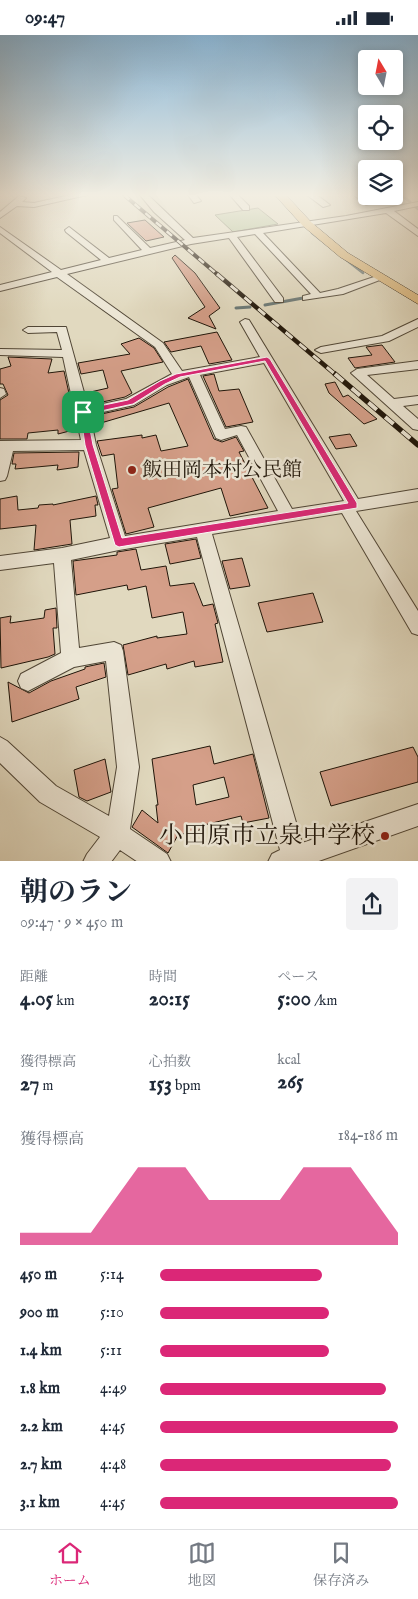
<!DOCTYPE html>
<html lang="ja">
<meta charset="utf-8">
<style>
:root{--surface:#fff;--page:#f2f2f3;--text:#1f2937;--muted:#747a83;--line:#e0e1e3;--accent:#db2777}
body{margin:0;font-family:"IM FELL English","Noto Serif JP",serif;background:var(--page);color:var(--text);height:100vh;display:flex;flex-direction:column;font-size:19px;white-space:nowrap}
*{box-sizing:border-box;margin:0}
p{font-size:16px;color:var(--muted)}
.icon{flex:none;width:28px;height:28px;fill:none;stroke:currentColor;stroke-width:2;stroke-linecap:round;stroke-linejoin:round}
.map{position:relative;height:826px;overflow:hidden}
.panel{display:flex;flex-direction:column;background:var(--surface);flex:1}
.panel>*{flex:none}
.needle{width:32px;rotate:350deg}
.tools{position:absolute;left:358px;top:15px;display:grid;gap:10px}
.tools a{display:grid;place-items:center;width:45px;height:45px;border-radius:5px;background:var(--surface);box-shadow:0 2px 8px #0003;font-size:25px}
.pin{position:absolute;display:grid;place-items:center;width:42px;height:42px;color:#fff;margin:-21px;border-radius:10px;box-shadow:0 2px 8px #0006}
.round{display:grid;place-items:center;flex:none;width:52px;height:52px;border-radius:5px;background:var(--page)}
.overview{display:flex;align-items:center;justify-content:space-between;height:85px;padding:0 20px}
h1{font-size:28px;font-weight:700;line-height:38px}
.figures{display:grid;grid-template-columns:repeat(3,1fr);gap:8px;height:85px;padding:5px 20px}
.figures div{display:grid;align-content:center}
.figures b{font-size:21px;font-weight:700}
.figures small{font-size:14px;font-weight:400}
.figures p{font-size:14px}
.chart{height:140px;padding:10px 20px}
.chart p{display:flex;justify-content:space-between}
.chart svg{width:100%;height:90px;margin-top:5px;fill:var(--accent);opacity:.7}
ul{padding:0 20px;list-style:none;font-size:16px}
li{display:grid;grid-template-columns:80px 60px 1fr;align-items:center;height:38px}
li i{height:12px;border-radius:6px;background:var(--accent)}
.status{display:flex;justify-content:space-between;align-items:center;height:35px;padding:0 25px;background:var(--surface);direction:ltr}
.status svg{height:14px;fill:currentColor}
.tab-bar{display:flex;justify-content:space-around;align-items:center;height:70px;border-top:1px solid var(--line);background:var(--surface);font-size:14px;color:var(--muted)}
.tab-bar a{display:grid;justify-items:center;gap:2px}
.tab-bar .on{color:var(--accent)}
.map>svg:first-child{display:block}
.green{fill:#b0c094;stroke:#686a4e}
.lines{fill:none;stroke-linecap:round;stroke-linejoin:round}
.stream-far1{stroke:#687674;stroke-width:2.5}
.stream{stroke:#687674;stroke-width:3}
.building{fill:#d59f89;stroke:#1f1509;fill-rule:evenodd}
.minor-casing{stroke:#504636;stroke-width:2}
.major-casing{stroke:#1f1509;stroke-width:1}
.minor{fill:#ece6d5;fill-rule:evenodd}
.major{fill:#e0bc80;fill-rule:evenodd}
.rail-far2-casing{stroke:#1f1509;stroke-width:4}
.rail-far1-casing{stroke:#1f1509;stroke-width:4.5}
.rail-casing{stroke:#1f1509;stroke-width:5.5}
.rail-far2{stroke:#ece6d5;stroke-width:2.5;stroke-dasharray:7;stroke-linecap:butt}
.rail-far1{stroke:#ece6d5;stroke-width:3;stroke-dasharray:9;stroke-linecap:butt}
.rail{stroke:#ece6d5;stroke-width:4;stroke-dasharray:11;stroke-linecap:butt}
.route{fill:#db2777;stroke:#fff;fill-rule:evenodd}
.poi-dot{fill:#8f2418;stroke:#ece6d5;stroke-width:2}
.labels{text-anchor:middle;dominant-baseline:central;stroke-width:5;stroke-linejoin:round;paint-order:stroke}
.poi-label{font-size:20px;fill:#1f1509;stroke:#ece6d5;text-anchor:start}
.near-poi-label{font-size:24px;fill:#1f1509;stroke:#ece6d5;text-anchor:end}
</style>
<div class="status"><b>09:47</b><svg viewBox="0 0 49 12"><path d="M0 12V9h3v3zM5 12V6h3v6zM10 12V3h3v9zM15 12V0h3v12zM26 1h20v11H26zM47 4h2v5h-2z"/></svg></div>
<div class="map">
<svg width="418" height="827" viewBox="0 0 418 827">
<rect width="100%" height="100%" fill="#e1d9bf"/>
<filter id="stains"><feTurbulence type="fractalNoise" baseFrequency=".004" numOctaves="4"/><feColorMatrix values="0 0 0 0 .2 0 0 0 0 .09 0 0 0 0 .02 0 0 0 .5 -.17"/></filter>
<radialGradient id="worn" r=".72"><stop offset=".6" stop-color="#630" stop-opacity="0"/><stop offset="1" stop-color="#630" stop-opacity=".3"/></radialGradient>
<!-- green -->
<path class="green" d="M258 173 278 189 233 197 215 180Z"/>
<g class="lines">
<!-- stream-far1 -->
<g class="stream-far1">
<path d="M402 160 418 174"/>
<path d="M312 198 363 238"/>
</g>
<!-- stream -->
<g class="stream">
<path d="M265 270 303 263"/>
<path d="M236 273 250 272"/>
</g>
</g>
<!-- building -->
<g class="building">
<path d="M145 185 164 202 146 206 127 188Z"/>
<path d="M175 220 195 238 220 273 209 281 216 294 188 283 205 272 172 223Z"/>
<path d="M217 297 232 325 209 329 201 311 171 317 164 307Z"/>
<path d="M139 303 154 313 163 327 121 336 132 358 125 362 89 370 86 358 108 353 103 335 81 339 78 328 130 319 121 309Z"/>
<path d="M382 310 395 327 355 333 348 323 372 320 366 312Z"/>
<path d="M8 322 52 324 48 338 64 336 77 394 58 399V395L28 398 27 404H0V365L8 360 3 349H0V334L11 331Z"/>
<path d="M214 339 219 356 239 354 253 387 226 392 203 341Z"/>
<path d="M188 344 214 404 222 407 236 402 244 416 239 417 268 473 230 481 221 453 148 473 154 492 126 499 112 454 118 453 114 419 102 421 97 406 142 400V403L156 400 161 416 188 411 169 368 94 390 92 381 134 372 168 352Z"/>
<path d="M335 347 343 362 348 360 377 384 364 389 329 358 325 349Z"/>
<path d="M350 399 357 411 336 414 329 402Z"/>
<path d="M79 417 78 432 57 435 58 430 15 434 16 429H12L14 418Z"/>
<path d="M17 461 18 475 38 473 39 470 53 469V470L96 461 98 470H95L96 481 70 485 72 509 34 515 36 490 0 494V464Z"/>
<path d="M196 504 201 523 170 529 165 509Z"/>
<path d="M136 514 141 535 166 531 170 551 194 548 203 571 213 569 218 588 215 589 223 627 195 632 194 626 167 634 166 629 128 640 123 610 157 601V603L187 599 183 577 152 583 146 551 128 555 127 550 76 560 73 526 117 520V517Z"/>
<path d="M242 523 250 551 230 554 222 526Z"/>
<path d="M313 558 323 587 267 597 258 568Z"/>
<path d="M56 573 57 593H53L55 619 48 622 1 633 0 583 11 581 10 588 44 583 45 575Z"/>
<path d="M104 628 106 642 76 652 79 664 12 687 8 647 29 658 51 646 85 634V632Z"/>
<path d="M210 711 214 729 253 719 269 783 243 788 241 781 200 791V795L178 800 168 818 132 792 142 775 158 788 156 770H158L152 724ZM224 742 229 762 196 770 193 750Z"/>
<path d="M413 712 418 722V747L331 771 320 737Z"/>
<path d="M105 724 111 757 87 766 79 762 74 735Z"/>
</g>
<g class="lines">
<!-- minor casing -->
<g class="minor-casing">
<g id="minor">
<path d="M70 160H87L34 172 17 171 0 183V177L19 161 26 163 22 167 34 168Z"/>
<path d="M140 160H148L193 203 346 181 418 167V171L394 176 418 194V201L386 178 263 198 320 258 338 254 380 240 385 243 343 259 303 265V261L311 259 255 199 237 202 283 263V267H275L229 203 191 209 67 239 163 308 182 336 260 322 240 287 245 284 249 285 358 464 418 454V466L356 476 418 576V600L412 598 342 478 212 499 302 808 418 769V791L316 827H268L272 819 280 815 197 502 119 515 71 525 79 613 114 607 121 610 123 616 139 732 130 794 167 819 171 827H138L120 815 111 827H83L87 819 100 802 40 767 0 728V702L7 706 56 751 109 781 117 732 106 626 74 632 28 656 21 653 18 646 21 639 61 618 54 528 0 535V521L62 513 110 503 84 415 13 416 7 441 5 445 0 446V406L81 405 63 322 0 320V314L62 315 57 297 28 298 23 295 28 292H66L88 372 126 364 172 339 155 312 57 242 0 256V250L52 237 0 198V192L61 235 101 225 66 197 65 195 69 192 109 223 142 215 114 185V181H117L150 213 185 205 154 177ZM264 328 344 466 292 474 246 392 241 391 225 394 200 340ZM189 342 216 403 221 405 237 400 278 476 125 501 96 410 90 380 134 370 167 350Z"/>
<path d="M188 160H196L201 166 194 168Z"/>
<path d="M230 160H238L249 171V175H243Z"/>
<path d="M307 160H317L330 170 323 172Z"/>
<path d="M354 160H363L373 168 366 170Z"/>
<path d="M394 160H402L403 162 399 164Z"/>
<path d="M418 284V292L389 306 321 318 315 315 321 312 382 301Z"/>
<path d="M418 326V334L367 340 394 364 418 361V369L403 371 418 384V395L413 394 351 338 357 334Z"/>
<path d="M0 353 4 354 6 359 0 363Z"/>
</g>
</g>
<!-- major casing -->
<g class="major-casing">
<path id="major" d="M275 160H286L311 187 348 218 418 260V269L340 222 303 191Z"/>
</g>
<!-- minor -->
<use href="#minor" class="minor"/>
<!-- major -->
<use href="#major" class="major"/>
<!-- rail-far2 casing -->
<g class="rail-far2-casing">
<path id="rail-far2" d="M124 160 218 240"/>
</g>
<!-- rail-far1 casing -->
<g class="rail-far1-casing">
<path id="rail-far1" d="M217 239 336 340"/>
</g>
<!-- rail casing -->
<g class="rail-casing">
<path id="rail" d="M335 339 418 410"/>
</g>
<!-- rail-far2 -->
<use href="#rail-far2" class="rail-far2"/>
<!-- rail-far1 -->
<use href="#rail-far1" class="rail-far1"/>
<!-- rail -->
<use href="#rail" class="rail"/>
</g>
<!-- sky -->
<linearGradient id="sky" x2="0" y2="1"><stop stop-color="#88b5d6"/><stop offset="0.58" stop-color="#f2eee2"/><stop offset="1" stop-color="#f2eee2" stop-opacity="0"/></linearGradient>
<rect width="418" height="276" fill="url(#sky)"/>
<!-- route -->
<path class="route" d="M267 322 270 324 357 468V473L119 512 115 510 85 410 80 375 128 365 160 346 176 339ZM265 326 348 468 122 503 93 410 87 379 133 369 165 349 180 342Z"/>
<!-- markers -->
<g class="poi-dot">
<circle cx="132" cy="435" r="5"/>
<circle cx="385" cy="801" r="5"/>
</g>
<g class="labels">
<!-- poi labels -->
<g class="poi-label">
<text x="142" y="435">飯田岡本村公民館</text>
</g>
<!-- near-poi labels -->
<g class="near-poi-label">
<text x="375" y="801">小田原市立泉中学校</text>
</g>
</g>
<rect width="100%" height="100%" filter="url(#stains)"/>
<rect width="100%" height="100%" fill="url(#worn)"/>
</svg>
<div class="tools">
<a><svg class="needle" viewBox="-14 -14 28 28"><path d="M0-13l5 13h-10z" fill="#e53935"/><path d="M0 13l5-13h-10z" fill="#747a83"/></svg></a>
<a><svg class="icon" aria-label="locate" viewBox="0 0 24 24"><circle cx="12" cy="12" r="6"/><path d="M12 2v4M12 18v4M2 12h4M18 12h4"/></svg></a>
<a><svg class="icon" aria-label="layers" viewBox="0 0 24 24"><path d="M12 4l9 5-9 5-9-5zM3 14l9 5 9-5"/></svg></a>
</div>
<div class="pin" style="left:83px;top:377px;background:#1e9e55"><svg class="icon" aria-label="arrive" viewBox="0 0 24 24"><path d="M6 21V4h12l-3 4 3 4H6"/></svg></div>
</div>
<section class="panel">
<div class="overview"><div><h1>朝のラン</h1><p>09:47 · 9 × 450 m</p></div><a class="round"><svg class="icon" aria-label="share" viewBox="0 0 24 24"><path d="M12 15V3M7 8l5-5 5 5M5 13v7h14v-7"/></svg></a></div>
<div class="figures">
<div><p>距離</p><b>4.05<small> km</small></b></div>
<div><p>時間</p><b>20:15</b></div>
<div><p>ペース</p><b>5:00<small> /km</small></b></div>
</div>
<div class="figures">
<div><p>獲得標高</p><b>27<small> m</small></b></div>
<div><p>心拍数</p><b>153<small> bpm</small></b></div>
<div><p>kcal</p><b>265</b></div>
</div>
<div class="chart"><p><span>獲得標高</span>184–186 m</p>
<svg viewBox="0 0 160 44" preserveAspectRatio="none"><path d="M0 44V38L10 38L20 38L30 38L40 22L50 6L60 6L70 6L80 22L90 22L100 22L110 22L120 6L130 6L140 6L150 22L160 38V44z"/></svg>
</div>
<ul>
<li><b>450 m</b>5:14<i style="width:68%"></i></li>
<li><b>900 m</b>5:10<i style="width:71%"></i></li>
<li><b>1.4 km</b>5:11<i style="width:71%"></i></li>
<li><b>1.8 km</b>4:49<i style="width:95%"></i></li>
<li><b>2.2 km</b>4:45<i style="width:100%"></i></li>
<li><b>2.7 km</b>4:48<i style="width:97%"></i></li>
<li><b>3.1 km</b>4:45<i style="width:100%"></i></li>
</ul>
</section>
<nav class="tab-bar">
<a class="on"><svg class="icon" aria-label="home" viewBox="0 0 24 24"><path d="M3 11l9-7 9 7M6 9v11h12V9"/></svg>ホーム</a>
<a><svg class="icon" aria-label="map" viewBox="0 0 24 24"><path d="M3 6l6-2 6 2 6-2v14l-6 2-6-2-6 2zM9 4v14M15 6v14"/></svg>地図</a>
<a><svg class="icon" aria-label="saved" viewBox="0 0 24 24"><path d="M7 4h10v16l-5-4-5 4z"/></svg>保存済み</a>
</nav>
